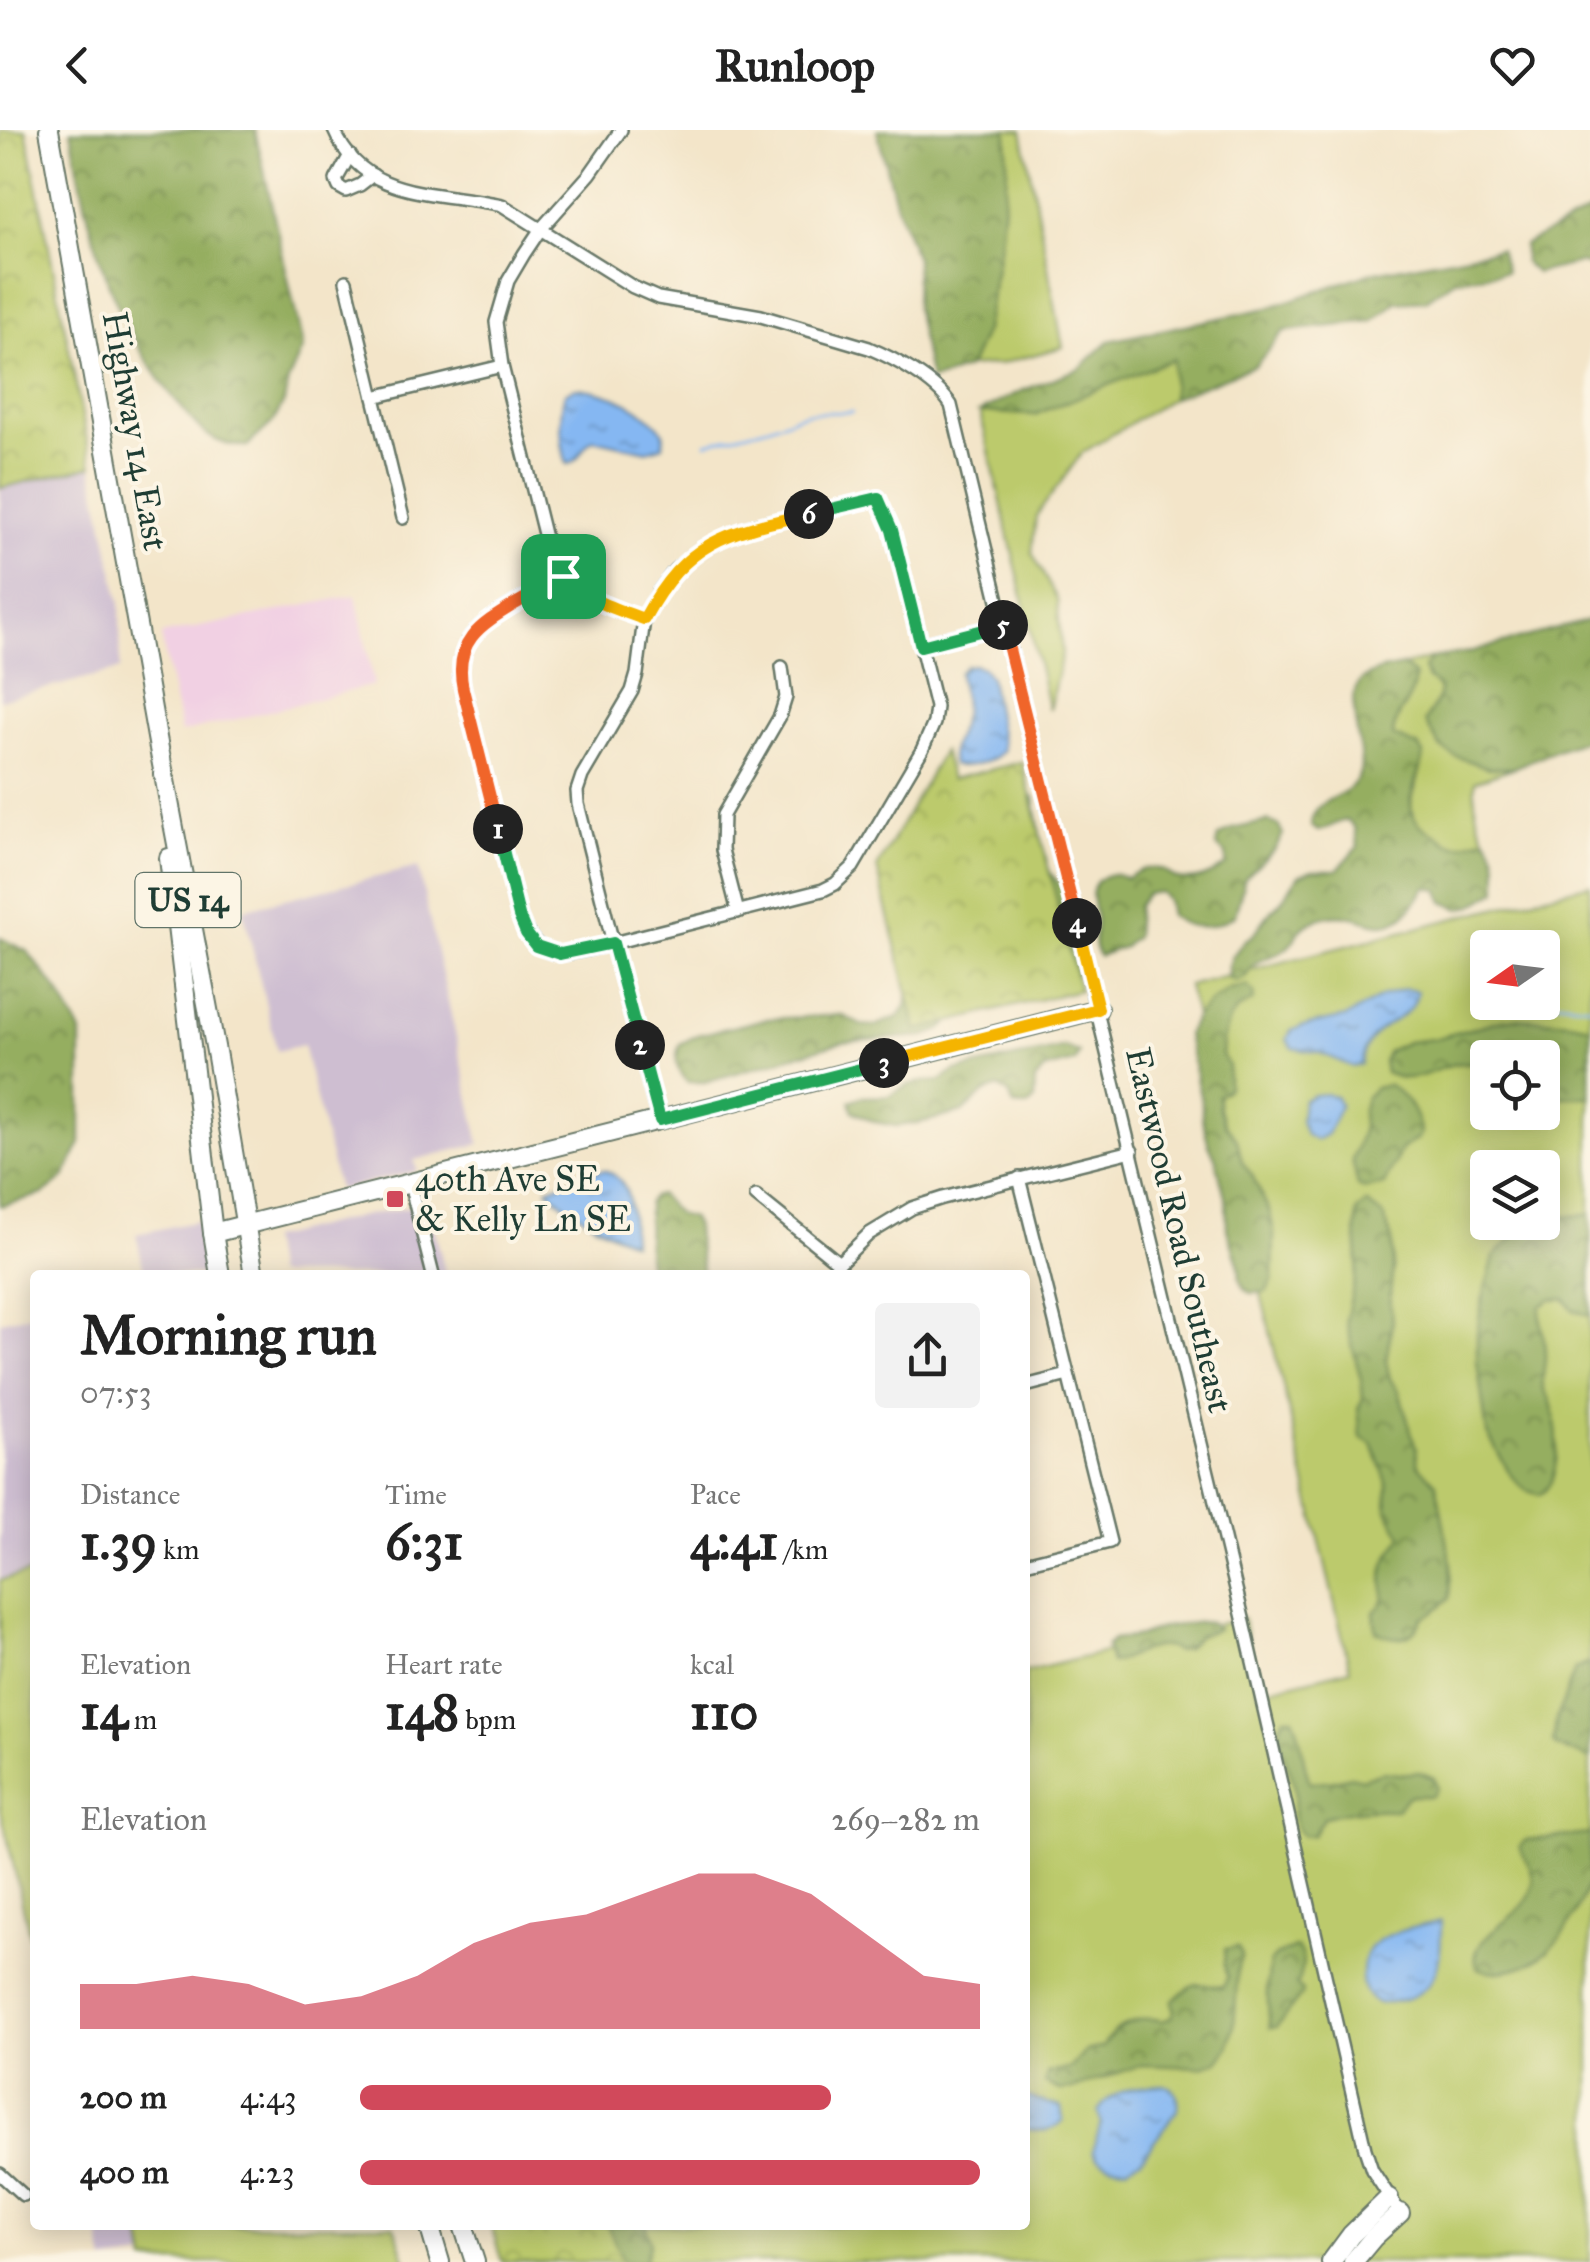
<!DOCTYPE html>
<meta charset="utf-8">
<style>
:root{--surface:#fff;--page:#f2f2f2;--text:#222;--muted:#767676;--accent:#d1495b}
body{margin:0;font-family:"IM FELL Great Primer",serif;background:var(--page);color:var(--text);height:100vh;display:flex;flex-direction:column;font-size:38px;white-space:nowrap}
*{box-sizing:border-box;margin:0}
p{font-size:32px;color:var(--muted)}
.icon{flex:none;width:55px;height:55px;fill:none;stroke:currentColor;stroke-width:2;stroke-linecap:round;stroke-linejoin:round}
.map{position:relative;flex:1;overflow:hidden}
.side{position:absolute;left:30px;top:1140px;width:1000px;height:960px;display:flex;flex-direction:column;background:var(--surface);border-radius:10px;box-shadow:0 5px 25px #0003}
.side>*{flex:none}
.needle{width:65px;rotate:256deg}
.buttons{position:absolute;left:1470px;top:800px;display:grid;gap:20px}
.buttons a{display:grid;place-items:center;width:90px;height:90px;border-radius:10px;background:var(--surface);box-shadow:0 5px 25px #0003;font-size:50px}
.pin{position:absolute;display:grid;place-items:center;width:85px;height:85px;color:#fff;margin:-42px;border-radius:20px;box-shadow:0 5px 15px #0006}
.km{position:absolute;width:50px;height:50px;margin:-25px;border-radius:50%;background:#222;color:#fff;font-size:28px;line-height:50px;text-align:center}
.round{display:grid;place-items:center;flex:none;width:105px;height:105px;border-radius:10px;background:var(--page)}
.summary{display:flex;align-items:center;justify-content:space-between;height:170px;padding:0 50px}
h1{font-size:55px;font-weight:800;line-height:75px}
.figures{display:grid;grid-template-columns:repeat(3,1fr);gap:15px;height:170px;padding:10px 50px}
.figures div{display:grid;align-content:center}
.figures b{font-size:50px;font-weight:800}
.figures small{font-size:28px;font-weight:400}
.figures p{font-size:28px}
.chart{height:280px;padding:20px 50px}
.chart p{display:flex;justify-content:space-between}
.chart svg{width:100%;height:180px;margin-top:10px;fill:var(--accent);opacity:.7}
ul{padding:0 50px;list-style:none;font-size:32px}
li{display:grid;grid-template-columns:160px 120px 1fr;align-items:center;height:75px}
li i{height:25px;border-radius:12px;background:var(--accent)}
header{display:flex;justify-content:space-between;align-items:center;height:130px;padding:0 50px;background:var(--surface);font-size:45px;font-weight:800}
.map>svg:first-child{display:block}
.built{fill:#f1d0e3}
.industrial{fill:#cebed1}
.grass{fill:#bcca6c;stroke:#6e8450;stroke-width:2.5;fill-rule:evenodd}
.forest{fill:url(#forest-crowns);stroke:#5a764a;stroke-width:2.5}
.park{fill:url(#park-crowns);stroke:#6e8450;stroke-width:2.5}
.water{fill:url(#water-ripples);stroke:#527a93;stroke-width:2.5}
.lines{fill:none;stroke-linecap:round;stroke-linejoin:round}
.stream{stroke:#85b7f2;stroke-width:2.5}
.street-casing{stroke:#697868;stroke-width:16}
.secondary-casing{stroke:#697868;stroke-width:22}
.primary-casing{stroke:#697868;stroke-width:22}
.street{stroke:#fff;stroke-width:11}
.secondary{stroke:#fff;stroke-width:18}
.primary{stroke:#fff;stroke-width:18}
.split-1-casing{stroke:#fff;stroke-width:20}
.split-2-casing{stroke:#fff;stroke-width:20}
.split-3-casing{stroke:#fff;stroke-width:20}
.split-4-casing{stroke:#fff;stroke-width:20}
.split-5-casing{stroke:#fff;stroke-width:20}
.split-6-casing{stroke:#fff;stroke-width:20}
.split-7-casing{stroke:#fff;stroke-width:20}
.split-1{stroke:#f0652b;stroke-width:12}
.split-2{stroke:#22a559;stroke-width:12}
.split-3{stroke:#22a559;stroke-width:12}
.split-4{stroke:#f5b400;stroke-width:12}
.split-5{stroke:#f0652b;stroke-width:12}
.split-6{stroke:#22a559;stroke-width:12}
.split-7{stroke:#f5b400;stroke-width:12}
.poi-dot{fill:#d1495b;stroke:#fcf5e5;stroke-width:4}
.labels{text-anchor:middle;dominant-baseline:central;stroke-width:8;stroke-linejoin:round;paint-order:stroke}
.shield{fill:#fcf5e5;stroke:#617469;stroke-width:2.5}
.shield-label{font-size:32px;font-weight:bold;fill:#1f3d34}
.street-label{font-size:35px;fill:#1f3d34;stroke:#fcf5e5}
.poi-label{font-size:35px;fill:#1f3d34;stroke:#fcf5e5;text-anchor:start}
</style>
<header><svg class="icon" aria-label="back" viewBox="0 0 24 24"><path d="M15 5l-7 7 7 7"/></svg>Runloop<svg class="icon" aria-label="heart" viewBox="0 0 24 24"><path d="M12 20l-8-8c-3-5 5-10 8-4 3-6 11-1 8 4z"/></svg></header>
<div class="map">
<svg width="1590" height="2132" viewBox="0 0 1590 2132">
<defs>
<pattern id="forest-crowns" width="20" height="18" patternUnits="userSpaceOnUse" patternTransform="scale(2.5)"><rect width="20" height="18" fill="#95ae60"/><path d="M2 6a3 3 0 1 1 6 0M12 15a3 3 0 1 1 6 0" fill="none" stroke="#798f50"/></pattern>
<pattern id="park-crowns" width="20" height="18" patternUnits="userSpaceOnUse" patternTransform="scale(2.5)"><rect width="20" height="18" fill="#bcca6c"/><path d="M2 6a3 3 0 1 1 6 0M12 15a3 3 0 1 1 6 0" fill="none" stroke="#a1ae5e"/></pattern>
<pattern id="water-ripples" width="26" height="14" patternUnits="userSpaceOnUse" patternTransform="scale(2.5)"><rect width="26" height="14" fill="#85b7f2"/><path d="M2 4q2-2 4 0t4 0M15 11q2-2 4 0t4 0" fill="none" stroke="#6c96c5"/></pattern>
</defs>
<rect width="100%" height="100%" fill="#fcf5e5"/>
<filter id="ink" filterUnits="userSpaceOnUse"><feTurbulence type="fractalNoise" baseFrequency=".01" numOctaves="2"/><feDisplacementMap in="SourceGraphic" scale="20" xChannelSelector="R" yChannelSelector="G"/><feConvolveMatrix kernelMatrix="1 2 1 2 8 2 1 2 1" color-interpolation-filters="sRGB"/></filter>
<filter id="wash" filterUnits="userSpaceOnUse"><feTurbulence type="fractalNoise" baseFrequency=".0048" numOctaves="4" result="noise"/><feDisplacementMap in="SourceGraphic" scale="40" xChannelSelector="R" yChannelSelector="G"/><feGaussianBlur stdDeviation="2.25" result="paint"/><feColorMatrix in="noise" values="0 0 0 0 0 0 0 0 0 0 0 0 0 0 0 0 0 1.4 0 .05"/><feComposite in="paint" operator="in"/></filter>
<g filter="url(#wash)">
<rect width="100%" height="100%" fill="#f3e5c9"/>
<!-- built -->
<path class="built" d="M356 465 374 555 181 603 161 505Z"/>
<!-- industrial -->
<g class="industrial">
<path d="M92 336 120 474V540L0 570V358Z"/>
<path d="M418 737 480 1014 414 1030 417 1041 338 1060 303 915 277 921 243 779Z"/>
<path d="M428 1074 446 1145H275L269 1109 361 1086Z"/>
<path d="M198 1091 209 1143 199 1145H145L136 1104Z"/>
<path d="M35 1184V1442L0 1450V1191Z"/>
<path d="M97 2095H140L145 2127 105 2132Z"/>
</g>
<!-- grass -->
<g class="grass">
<path d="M1007 0H1022L1063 217 1000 234 969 237 985 200 1000 113 1007 40Z"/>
<path d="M1174 228 1172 268 1082 323 1036 386 1032 423 1057 469 1062 524 1049 580 980 282 1034 285Z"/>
<path d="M1432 528 1424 538 1440 557 1439 566 1425 592 1441 618 1489 638H1513L1475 651C1474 673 1475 689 1486 708 1475 708 1466 717 1455 715 1448 714 1440 706 1433 703 1399 687 1413 670 1420 642 1422 634 1420 625 1419 617L1393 607C1393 584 1417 567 1414 545L1403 536Z"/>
<path d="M1590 754V2132H624L607 2095H1025V1542L1243 1488 1259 1562 1350 1539 1188 856ZM1488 818H1542V872H1488ZM1488 928H1542V982H1488ZM1488 1038H1542V1092H1488Z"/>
<path d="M35 1442V1828L0 1677V1450Z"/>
<path d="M140 2095H394L406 2132H146Z"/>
</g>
<!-- forest -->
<g class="forest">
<path d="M71 0H255L303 217 288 251 284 272 273 292 247 316C209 317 196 295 174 268 107 185 89 102 71 0Z"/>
<path d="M877 0H1007V40L1000 113 985 200 969 237 944 247 930 250 915 177 916 129 894 68Z"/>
<path d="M1590 81V136L1579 133 1536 143 1524 132V115Z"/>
<path d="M1500 119 1506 142 1455 150 1426 170 1396 172 1372 192 1284 201 1256 235 1172 268 1173 229 1034 285 980 282 1019 262 1079 239 1109 211 1268 178 1370 143Z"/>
<path d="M1590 490V608L1551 622 1513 638H1489L1455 626 1441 618 1425 592 1439 567 1440 558 1428 549 1424 538 1432 528 1469 522Z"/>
<path d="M1403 536 1414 545C1417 568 1393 583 1393 606L1419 617 1424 624C1417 655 1394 684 1433 703 1439 706 1447 713 1454 715 1465 717 1475 708 1486 708 1499 723 1498 740 1498 760L1472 776 1460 779 1444 772 1438 759 1426 757C1382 831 1366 767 1313 791 1291 801 1301 806 1287 818 1278 826 1263 827 1253 836 1251 838 1246 847 1244 848 1238 852 1235 850 1229 849L1228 839 1232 827 1244 811 1253 805 1270 782 1281 772 1299 745 1312 740H1337L1358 717 1355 698 1348 690C1336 691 1330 699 1318 701L1311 696C1312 665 1346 672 1358 647 1363 638 1361 626 1359 616 1352 564 1342 545 1403 536Z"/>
<path d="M1027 664 1034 667 1045 737 1064 759 1081 835 1072 850 956 886 941 900 925 906 842 912 705 952H687C676 940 674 930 680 914L698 905 766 889 842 885 861 895 875 896 900 886 906 876 912 848Z"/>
<path d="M1268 691 1278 695 1283 704 1275 719 1245 748 1235 785C1213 799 1191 802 1170 786L1167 770 1160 762 1146 764 1137 776 1135 807 1124 817 1099 826C1091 814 1095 807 1096 794 1096 777 1084 757 1103 747 1112 742 1117 744 1127 748 1139 740 1150 734 1165 741 1168 743 1175 749 1179 749 1195 753 1214 744 1226 735V724L1216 716 1218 707 1233 699Z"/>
<path d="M0 808 27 821 58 861 81 903V1013L64 1048 43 1064 0 1076Z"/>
<path d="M1247 856 1254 864 1253 871 1238 879 1229 890 1224 906 1222 925 1228 935V958L1218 965 1219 979 1225 995 1237 1009 1242 1032 1252 1045 1270 1083 1274 1103 1273 1149 1266 1162 1251 1163 1245 1159 1240 1150 1239 1136 1227 1099 1226 1071 1216 1030 1208 1012 1202 988V975L1187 905 1196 886 1210 872 1229 860Z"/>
<path d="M1515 888 1571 892 1590 896V967H1559L1543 960 1542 928H1488L1487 933C1477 933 1466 932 1455 934 1426 941 1417 956 1385 943L1383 931 1388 921 1407 912 1434 909 1501 890Z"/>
<path d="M1065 917 1079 923 1075 932 1046 939 1035 950 1034 971 1026 977 1014 976 1009 964 999 957 985 962 963 982 918 993 896 996 875 992 853 981 850 971 860 967 889 966 908 955 922 952 940 951 955 941Z"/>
<path d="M1388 955C1407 966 1415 980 1421 1002L1418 1008 1401 1020 1384 1055 1365 1059 1358 1056 1352 1030 1363 998 1362 984 1366 967 1375 958Z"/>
<path d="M660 1065 677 1084 692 1088 695 1095 703 1145H650L647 1126 648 1075C649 1068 652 1066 660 1065Z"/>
<path d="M1366 1073 1384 1086 1392 1110 1393 1137 1390 1165 1392 1193 1386 1231 1390 1249 1399 1261 1416 1318 1418 1335 1436 1353 1451 1432 1450 1468 1432 1483 1422 1488C1414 1509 1396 1513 1376 1501L1374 1482C1393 1466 1378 1456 1385 1435 1388 1425 1397 1416 1402 1406L1387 1380 1388 1355 1377 1325 1372 1314 1361 1307 1358 1279 1363 1268 1361 1250 1346 1191 1358 1134 1356 1100 1357 1081Z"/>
<path d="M1590 1084V1186L1573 1180 1565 1169 1550 1170 1540 1177C1540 1194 1545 1208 1545 1224 1546 1234 1541 1247 1543 1256 1544 1261 1548 1265 1550 1270 1559 1293 1563 1352 1539 1365L1525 1360 1512 1347 1487 1303 1477 1232V1202L1482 1171 1494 1127 1515 1105 1531 1093 1542 1092 1543 1089C1558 1084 1574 1088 1590 1084Z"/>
<path d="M1202 1492 1211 1493 1217 1499 1198 1506 1187 1518 1177 1521C1150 1508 1136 1528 1111 1533L1106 1516 1113 1510 1139 1506 1164 1497Z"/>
<path d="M1587 1534 1590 1536V1630C1578 1622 1564 1623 1553 1613L1556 1591 1575 1539Z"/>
<path d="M1284 1587H1293C1303 1606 1301 1631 1310 1652L1330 1651 1351 1646 1362 1649 1382 1642 1399 1644 1419 1642 1434 1648 1437 1657 1432 1666H1408L1396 1680C1372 1679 1348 1680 1324 1687L1313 1705 1303 1706C1287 1693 1297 1677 1295 1659 1292 1636 1269 1609 1284 1587Z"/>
<path d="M1590 1704C1590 1718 1590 1738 1589 1752 1574 1791 1552 1834 1507 1840 1494 1842 1487 1843 1477 1837 1465 1803 1531 1788 1533 1754 1535 1740 1523 1729 1520 1716L1526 1710Z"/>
<path d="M1238 1817 1242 1825 1238 1836 1234 1896 1228 1918 1218 1932 1201 1937 1141 1935 1072 1959 1060 1960 1045 1953 1047 1943 1070 1938 1086 1921 1103 1917C1112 1896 1141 1884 1163 1891L1171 1887 1174 1880 1172 1871C1196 1851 1190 1852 1223 1857L1228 1847 1224 1834 1225 1819Z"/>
<path d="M1296 1818C1307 1827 1302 1840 1299 1852L1296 1854 1302 1861 1301 1865 1276 1897 1270 1898 1267 1860 1270 1832 1277 1825Z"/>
<path d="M494 2095H645L650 2111 645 2130 648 2132H503Z"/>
</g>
<!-- park -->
<g class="park">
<path d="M0 0H26L92 336 0 358Z"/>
<path d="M943 621 951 649 1022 632 1079 860 917 900 877 738Z"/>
<path d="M491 2095H607L624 2132H502Z"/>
</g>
<!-- water -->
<g class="water">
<path d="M578 258C611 262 641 276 664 302L663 316 647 321 594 309C581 314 582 331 567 334 560 315 559 282 565 263L572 259Z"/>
<path d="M975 535 983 538 990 547 1003 621C990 633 970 638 952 635 947 614 964 598 964 577 964 566 960 555 959 543L966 536Z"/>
<path d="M1405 859 1417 861C1416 887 1385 890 1371 909 1366 916 1363 925 1361 934L1353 937 1320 923 1293 918 1287 910 1291 901 1303 896 1346 887 1383 866Z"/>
<path d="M1326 964 1336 967 1340 976 1327 1004 1316 1010 1306 1005 1301 991 1303 970 1314 965Z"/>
<path d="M603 1040C634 1049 631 1085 632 1112 600 1099 572 1083 547 1059L581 1046Z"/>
<path d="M1441 1791C1441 1827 1441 1864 1397 1871 1389 1872 1380 1876 1373 1871 1357 1859 1359 1826 1374 1814 1391 1800 1420 1797 1441 1791Z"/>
<path d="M1164 1955C1176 1958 1180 1968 1178 1980L1142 2028 1127 2037C1114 2036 1099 2034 1093 2021L1101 1993 1098 1982C1111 1959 1140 1955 1164 1955Z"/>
<path d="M1025 1966 1061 1977 1063 1989C1055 2004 1040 2001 1025 1999Z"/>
</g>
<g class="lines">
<!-- stream -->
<g class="stream">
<path d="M706 313 768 297 807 283 852 282"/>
<path d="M1542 870 1590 876"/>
</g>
</g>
</g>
<g filter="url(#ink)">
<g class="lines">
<!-- street casing -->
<g class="street-casing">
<g id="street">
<path d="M334 0C364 71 440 61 502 75L633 157 658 168 761 186 869 218C895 229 936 251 951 275L1243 1488 1365 2019 1372 2040 1400 2083"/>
<path d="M621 0 590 44 540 100 524 124 508 151 496 192 502 236 546 412C567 465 593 472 644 489"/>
<path d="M350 25 336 50 339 57 346 61 360 55 373 45"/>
<path d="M346 151 403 388"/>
<path d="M374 267 502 236"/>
<path d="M563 446C538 461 487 485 471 507 463 518 461 531 460 545L519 786C540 838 569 824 613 813L823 760 835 754 853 737 922 620 934 593 936 577 892 400 878 368 754 396 731 404 699 421 675 440 658 463 644 489 637 544 632 561 582 646 577 661 578 674 613 813 616 825 659 990"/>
<path d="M921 515 1004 494"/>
<path d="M738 782 722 720 723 685 780 586 786 567 782 537"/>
<path d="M1019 1048 1110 1412 1025 1433"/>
<path d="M410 1054 433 1145"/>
<path d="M756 1066 839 1133"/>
<path d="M831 1145 839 1133 869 1104 912 1078 943 1068 1132 1021"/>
<path d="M1025 1256 1068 1245"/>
<path d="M0 2044 23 2065"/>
</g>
</g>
<!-- secondary casing -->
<g class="secondary-casing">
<g id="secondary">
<path d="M213 1103 1098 879"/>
<path d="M1331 2132 1351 2105 1389 2068"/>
<path d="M1353 2132 1373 2108 1400 2083"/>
</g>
</g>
<!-- primary casing -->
<g class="primary-casing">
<g id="primary">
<path d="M49 0 158 613 217 927 254 1145"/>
<path d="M169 728 213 1103 220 1145"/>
<path d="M429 2095 440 2132"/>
<path d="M463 2095 475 2132"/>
</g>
</g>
<!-- street -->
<use href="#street" class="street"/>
<!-- secondary -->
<use href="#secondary" class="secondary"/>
<!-- primary -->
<use href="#primary" class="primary"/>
</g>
</g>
<g class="lines" filter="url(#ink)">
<!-- split-1 casing -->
<g class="split-1-casing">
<path id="split-1" d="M498 699 463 559C453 512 479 496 515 474 531 465 547 456 563 446"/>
</g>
<!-- split-2 casing -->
<g class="split-2-casing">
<path id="split-2" d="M498 699 519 786 526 803 536 816 560 824 613 813 640 915"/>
</g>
<!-- split-3 casing -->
<g class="split-3-casing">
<path id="split-3" d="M640 915 660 990 884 933"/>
</g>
<!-- split-4 casing -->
<g class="split-4-casing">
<path id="split-4" d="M884 933 1098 879 1077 793"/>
</g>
<!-- split-5 casing -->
<g class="split-5-casing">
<path id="split-5" d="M1003 495 1077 793"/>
</g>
<!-- split-6 casing -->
<g class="split-6-casing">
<path id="split-6" d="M809 384 878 368 892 400 921 516 1003 495"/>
</g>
<!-- split-7 casing -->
<g class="split-7-casing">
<path id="split-7" d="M563 446C588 471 612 478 644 489 687 410 726 402 809 384"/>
</g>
<!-- split-1 -->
<use href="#split-1" class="split-1"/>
<!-- split-2 -->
<use href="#split-2" class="split-2"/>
<!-- split-3 -->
<use href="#split-3" class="split-3"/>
<!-- split-4 -->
<use href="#split-4" class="split-4"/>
<!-- split-5 -->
<use href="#split-5" class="split-5"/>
<!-- split-6 -->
<use href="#split-6" class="split-6"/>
<!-- split-7 -->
<use href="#split-7" class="split-7"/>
</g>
<!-- markers -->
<rect class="poi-dot" x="385" y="1059" width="20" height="20" rx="5"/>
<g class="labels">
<!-- shield labels -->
<rect class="shield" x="135.5" y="743" width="105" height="54" rx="8"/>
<g class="shield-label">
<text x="188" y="770">US 14</text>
</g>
<!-- street labels -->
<g class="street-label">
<text transform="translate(135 301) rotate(80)">Highway 14 East</text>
<text transform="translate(1179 1100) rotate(77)">Eastwood Road Southeast</text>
</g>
<!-- poi labels -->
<g class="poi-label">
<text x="415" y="1049">40th Ave SE<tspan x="415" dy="40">&amp; Kelly Ln SE</tspan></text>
</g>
</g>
</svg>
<div class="buttons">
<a><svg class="needle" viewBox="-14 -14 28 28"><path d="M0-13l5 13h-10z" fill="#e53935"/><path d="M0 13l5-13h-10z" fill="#767676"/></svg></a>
<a><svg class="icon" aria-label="locate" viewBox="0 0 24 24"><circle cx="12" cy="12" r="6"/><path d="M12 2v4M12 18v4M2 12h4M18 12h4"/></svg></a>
<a><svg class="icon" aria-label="layers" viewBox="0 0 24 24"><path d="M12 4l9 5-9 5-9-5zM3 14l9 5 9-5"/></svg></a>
</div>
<div class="pin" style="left:563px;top:446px;background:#1e9e55"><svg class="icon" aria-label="arrive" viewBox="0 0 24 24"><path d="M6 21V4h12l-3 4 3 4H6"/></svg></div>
<b class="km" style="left:498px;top:699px">1</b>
<b class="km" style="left:640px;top:915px">2</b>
<b class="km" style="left:884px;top:933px">3</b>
<b class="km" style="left:1077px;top:793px">4</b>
<b class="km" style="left:1003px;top:495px">5</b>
<b class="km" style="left:809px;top:384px">6</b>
<section class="side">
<div class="summary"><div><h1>Morning run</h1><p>07:53</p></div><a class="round"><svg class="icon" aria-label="share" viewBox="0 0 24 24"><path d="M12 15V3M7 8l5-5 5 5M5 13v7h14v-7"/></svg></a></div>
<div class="figures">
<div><p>Distance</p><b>1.39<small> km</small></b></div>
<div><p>Time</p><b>6:31</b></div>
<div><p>Pace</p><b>4:41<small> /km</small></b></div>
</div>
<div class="figures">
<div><p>Elevation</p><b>14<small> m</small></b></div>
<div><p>Heart rate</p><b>148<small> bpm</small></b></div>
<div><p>kcal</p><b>110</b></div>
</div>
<div class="chart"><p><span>Elevation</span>269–282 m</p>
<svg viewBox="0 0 160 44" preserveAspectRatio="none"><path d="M0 44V33L10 33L20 31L30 33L40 38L50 36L60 31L70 23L80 18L90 16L100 11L110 6L120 6L130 11L140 21L150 31L160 33V44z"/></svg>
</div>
<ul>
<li><b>200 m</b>4:43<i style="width:76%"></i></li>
<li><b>400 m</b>4:23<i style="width:100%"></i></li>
</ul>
</section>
</div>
